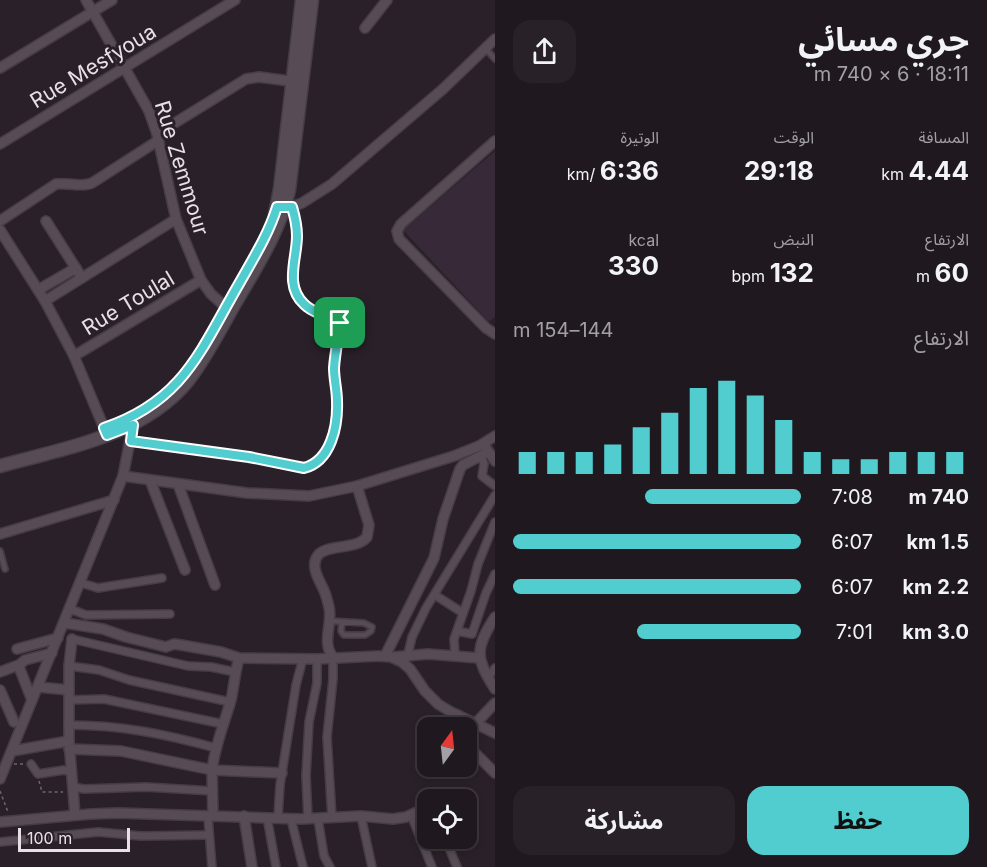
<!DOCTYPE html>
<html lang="ar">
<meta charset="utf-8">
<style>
:root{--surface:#20181f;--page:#282128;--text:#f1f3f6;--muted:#a2a0a4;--line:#3d373d;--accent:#52cdcf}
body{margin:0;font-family:Inter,"Noto Sans Arabic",sans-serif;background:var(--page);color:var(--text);direction:rtl;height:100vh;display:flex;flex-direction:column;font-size:22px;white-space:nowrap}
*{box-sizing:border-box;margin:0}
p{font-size:20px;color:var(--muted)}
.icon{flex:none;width:33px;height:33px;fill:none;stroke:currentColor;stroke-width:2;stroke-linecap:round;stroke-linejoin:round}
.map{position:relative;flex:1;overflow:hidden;direction:ltr}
.side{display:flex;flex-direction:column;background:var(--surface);width:492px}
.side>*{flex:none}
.needle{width:39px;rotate:15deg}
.buttons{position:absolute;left:417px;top:717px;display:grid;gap:12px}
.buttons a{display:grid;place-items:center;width:60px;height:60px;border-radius:12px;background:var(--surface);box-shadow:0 3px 9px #0003,0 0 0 2px var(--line);font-size:30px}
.scale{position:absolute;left:18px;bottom:15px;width:112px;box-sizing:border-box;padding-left:6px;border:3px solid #e7e0e6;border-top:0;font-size:16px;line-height:21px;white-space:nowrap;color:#e7e0e6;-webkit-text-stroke:4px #2a2029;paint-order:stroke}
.pin{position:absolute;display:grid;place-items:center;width:51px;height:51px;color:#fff;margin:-26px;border-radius:12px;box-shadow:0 3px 9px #0006}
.round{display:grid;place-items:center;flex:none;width:63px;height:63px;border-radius:18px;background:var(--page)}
.summary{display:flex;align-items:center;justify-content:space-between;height:102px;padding:0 18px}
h1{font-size:33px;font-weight:700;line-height:45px}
.figures{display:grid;grid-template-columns:repeat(3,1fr);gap:9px;height:102px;padding:6px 18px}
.figures div{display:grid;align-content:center}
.figures b{font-size:26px;font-weight:700}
.figures small{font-size:16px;font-weight:400}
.figures p{font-size:16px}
.chart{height:168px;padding:12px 18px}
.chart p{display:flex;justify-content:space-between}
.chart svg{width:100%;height:108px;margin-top:6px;stroke:var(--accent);stroke-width:6}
.primary-button{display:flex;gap:12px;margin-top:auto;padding:12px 18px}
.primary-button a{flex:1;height:69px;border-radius:18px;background:var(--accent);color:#111;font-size:24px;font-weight:700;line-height:69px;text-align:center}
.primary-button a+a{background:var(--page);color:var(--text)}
ul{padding:0 18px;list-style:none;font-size:20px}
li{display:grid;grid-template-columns:96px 72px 1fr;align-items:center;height:45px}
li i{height:15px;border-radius:8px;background:var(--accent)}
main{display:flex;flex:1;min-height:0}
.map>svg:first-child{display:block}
.built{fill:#372937}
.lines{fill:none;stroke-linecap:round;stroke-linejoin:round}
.service-casing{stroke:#453d45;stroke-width:8}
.pedestrian-casing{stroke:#453d45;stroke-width:10}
.minor-casing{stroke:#453d45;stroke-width:12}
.secondary-casing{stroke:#453d45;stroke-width:15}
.path{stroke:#6e656d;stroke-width:1.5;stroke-dasharray:3 3;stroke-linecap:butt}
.service{stroke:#574c56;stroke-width:4.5}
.pedestrian{stroke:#574c56;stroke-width:7}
.minor{stroke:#574c56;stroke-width:9}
.secondary{stroke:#574c56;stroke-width:12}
.route-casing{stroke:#fff;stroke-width:12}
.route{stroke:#52cdcf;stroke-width:8}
.labels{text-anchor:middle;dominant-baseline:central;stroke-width:6;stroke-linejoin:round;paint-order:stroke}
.street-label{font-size:21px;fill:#e7e0e6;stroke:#2a2029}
</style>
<main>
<section class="side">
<div class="summary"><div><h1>جري مسائي</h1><p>18:11 · 6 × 740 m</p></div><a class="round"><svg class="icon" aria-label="share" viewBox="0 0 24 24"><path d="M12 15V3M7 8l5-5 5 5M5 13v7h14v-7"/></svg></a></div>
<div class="figures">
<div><p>المسافة</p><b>4.44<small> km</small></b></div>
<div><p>الوقت</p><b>29:18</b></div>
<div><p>الوتيرة</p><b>6:36<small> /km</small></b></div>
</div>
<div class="figures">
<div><p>الارتفاع</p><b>60<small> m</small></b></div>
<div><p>النبض</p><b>132<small> bpm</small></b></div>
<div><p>kcal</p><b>330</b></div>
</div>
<div class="chart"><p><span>الارتفاع</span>144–154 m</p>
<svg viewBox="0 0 160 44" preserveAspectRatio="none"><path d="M5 44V35M15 44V35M25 44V35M35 44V32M45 44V25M55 44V19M65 44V9M75 44V6M85 44V12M95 44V22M105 44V35M115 44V38M125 44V38M135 44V35M145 44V35M155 44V35"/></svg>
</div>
<ul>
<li><b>740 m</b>7:08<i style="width:54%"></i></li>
<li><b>1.5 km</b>6:07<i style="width:100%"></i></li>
<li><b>2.2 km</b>6:07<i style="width:100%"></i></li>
<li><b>3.0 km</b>7:01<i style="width:57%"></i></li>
</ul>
<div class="primary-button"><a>حفظ</a><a>مشاركة</a></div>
</section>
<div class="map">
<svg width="495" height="867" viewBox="0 0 495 867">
<rect width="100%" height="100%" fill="#2a2029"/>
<!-- built -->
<path class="built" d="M495 151V317L490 321 487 320 403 230Z"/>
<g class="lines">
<!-- service casing -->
<g class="service-casing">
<g id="service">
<path d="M486 49 495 59"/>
<path d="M131 440 249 457 304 468C331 461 338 425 337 401 337 390 334 379 334 368 335 353 338 340 340 325 332 315 314 315 304 304 284 285 297 259 297 236 297 226 295 217 292 207"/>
<path d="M0 551 5 569"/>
<path d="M331 621 364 623 372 627 371 631 365 635H344L341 631 342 622"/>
</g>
</g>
<!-- pedestrian casing -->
<g class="pedestrian-casing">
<g id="pedestrian">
<path d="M481 456 484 464 482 476 495 486"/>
<path d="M81 583 98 588 162 578"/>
<path d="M435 595 463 613"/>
<path d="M70 609 86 615 170 614"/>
<path d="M457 631 472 634 486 593 495 574"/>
<path d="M72 639 188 666 211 667 235 672"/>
<path d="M455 655 454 639 471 591 478 564 495 522"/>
<path d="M407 658 412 637 426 608 495 495"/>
<path d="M69 666 99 670 129 680 230 702"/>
<path d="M488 678 495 668"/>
<path d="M69 700 104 699 223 724"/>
<path d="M68 725C121 725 165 734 216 748"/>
<path d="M31 764 38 774 64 770 70 772"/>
<path d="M73 787 84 789 146 787 213 791"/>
<path d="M411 815 432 867"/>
<path d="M361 816 372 867"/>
<path d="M208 817 212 867"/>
<path d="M267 817 276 867"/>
<path d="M278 817 280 785 296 685 303 658"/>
<path d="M332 818 327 737 333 679V657"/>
<path d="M291 819 303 867"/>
<path d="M308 819 306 776 309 722 317 683V659"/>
<path d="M318 819 324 856 330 867"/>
<path d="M445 838 457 867"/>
<path d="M0 842 98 832 141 836 209 835"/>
</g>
</g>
<!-- minor casing -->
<g class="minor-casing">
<g id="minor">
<path d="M86 0 149 111 157 134 176 219 201 280 211 294 230 311"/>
<path d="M365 28 387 0"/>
<path d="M0 68 112 0"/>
<path d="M157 134 246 79 259 77 297 82"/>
<path d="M495 141 401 224 397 231 399 239 486 328 495 334"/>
<path d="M0 144 235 0"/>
<path d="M280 207H292L302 203 332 184 443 89 495 39"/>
<path d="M0 221 56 184C69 182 80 188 92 183L159 140"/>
<path d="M46 221 82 278"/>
<path d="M0 230 45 301 74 356 107 435"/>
<path d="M38 290 76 268"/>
<path d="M45 301 176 219"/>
<path d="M74 356 201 280"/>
<path d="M486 448 495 461"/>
<path d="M123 476 247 493 309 496 357 486 454 456 479 446 495 436"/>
<path d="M150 480 185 570"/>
<path d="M178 484 215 585"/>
<path d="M0 534 114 500"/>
<path d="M495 617C475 648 475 658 495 689"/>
<path d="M65 623 103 629 126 637 166 647 174 644 181 645 221 652 239 658 317 659 378 656 391 657 402 662 410 669 425 691 438 704 451 712 495 733"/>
<path d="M72 639 69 666V741L75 815"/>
<path d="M17 649 58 638"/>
<path d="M385 656 434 558 443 519 460 469 463 465 488 452"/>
<path d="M333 657C321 642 333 624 329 607 328 603 327 598 325 593 321 582 308 566 319 554 330 544 356 550 367 537L369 525 357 486"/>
<path d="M393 657 428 654 479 658"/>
<path d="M239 658C235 672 234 686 231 700 224 724 215 745 212 770L282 773"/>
<path d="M18 666 25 660 52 653"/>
<path d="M0 672 16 666 19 667 32 700"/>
<path d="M38 687 69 690"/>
<path d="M0 690 14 722"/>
<path d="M476 723 495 703"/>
<path d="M455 728 458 715"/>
<path d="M466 744 495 773"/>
<path d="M69 749 121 751 212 770 213 816"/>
<path d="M12 751 69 741"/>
<path d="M0 779 123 476 133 425"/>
<path d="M444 800 457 794"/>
<path d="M244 816 252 867"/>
<path d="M0 822 91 814 118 813 301 819 361 816 393 819 406 817 428 807"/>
</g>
</g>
<!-- secondary casing -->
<g class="secondary-casing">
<g id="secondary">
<path d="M275 214 280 189 302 0"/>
<path d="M0 466C65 448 142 436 187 382 207 357 221 327 237 300 258 264 280 230 289 190L312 0"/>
</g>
</g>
<!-- path -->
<g class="path">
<path d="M14 764H24"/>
<path d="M39 781 42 792H63"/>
<path d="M0 791 8 812"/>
</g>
<!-- service -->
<use href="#service" class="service"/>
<!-- pedestrian -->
<use href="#pedestrian" class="pedestrian"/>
<!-- minor -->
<use href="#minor" class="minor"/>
<!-- secondary -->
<use href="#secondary" class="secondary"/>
</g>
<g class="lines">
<!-- route casing -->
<g class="route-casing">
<path id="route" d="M277 207H292C295 217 297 226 297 236 297 259 284 285 304 304 314 315 332 315 340 326 338 340 335 353 334 368 334 379 337 390 337 401 338 426 331 461 304 468L249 457 131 441 133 425 107 435 104 428C181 402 199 354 236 289 251 262 268 236 277 207Z"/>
</g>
<!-- route -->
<use href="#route" class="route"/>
</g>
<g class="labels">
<!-- street labels -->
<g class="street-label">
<text transform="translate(93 66) rotate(-31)">Rue Mesfyoua</text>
<text transform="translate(182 168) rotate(73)">Rue Zemmour</text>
<text transform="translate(128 303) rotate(-31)">Rue Toulal</text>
</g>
</g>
</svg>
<div class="buttons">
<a><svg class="needle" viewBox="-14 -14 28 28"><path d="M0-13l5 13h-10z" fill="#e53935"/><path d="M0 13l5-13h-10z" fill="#a2a0a4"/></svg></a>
<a><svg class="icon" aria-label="locate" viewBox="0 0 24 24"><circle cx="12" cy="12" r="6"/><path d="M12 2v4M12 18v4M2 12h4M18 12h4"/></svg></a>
</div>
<div class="scale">100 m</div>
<div class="pin" style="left:340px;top:323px;background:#1e9e55"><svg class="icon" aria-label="arrive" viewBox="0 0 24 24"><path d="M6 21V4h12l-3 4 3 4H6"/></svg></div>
</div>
</main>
